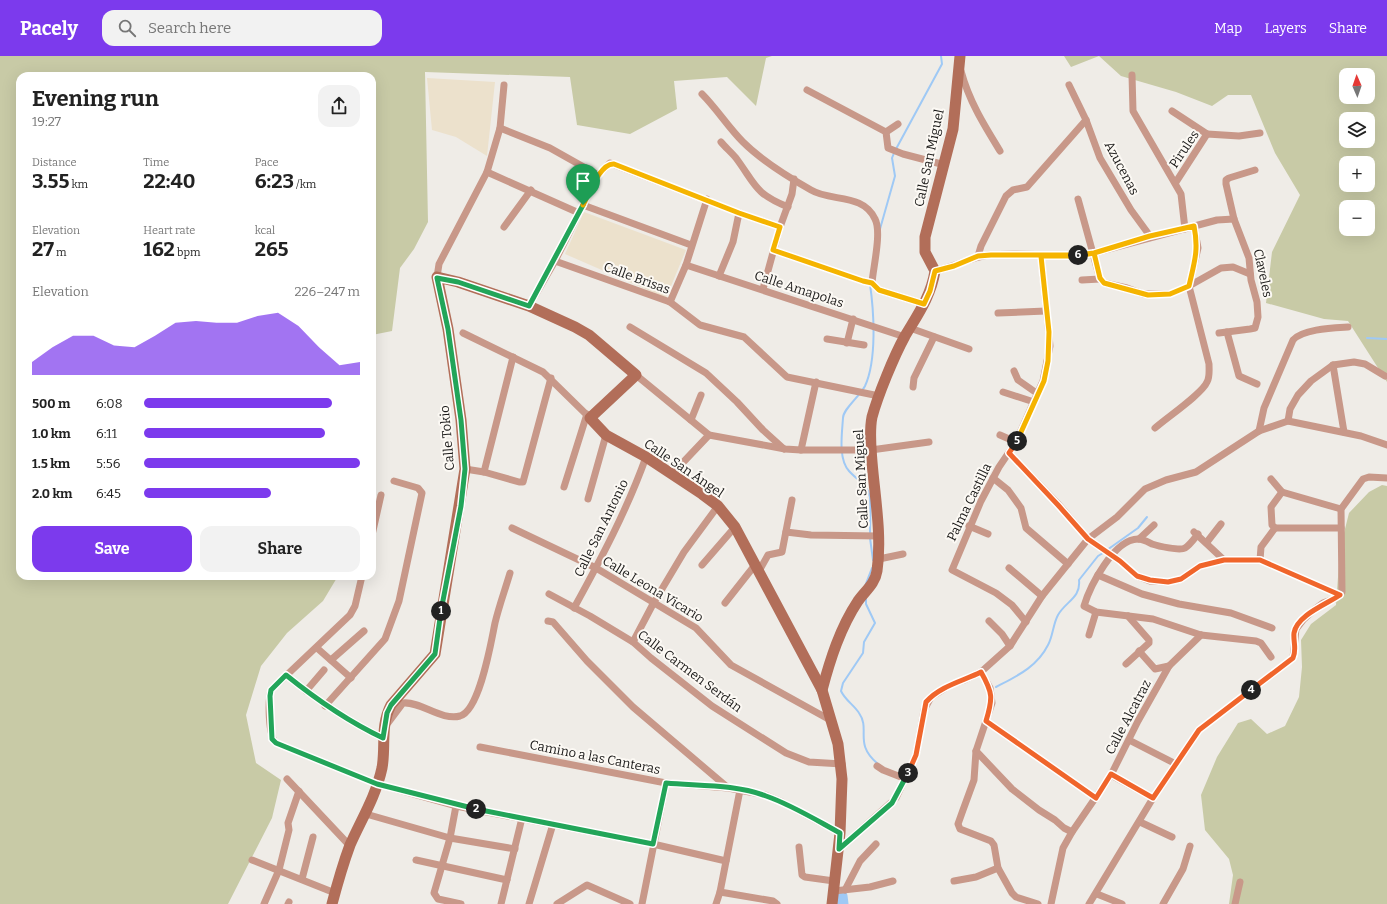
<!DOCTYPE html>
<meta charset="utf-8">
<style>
:root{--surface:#fff;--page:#f2f2f2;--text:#222;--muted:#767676;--accent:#7c3aed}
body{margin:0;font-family:Bitter,serif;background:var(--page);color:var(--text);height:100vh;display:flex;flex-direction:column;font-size:15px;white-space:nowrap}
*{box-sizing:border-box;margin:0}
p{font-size:13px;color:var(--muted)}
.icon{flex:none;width:22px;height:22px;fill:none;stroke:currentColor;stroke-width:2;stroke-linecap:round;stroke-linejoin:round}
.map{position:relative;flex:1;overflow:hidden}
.panel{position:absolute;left:16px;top:16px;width:360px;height:508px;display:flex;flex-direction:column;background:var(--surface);border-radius:12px;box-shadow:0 4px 16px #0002}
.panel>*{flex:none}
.needle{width:26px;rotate:358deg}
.fabs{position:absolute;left:1339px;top:12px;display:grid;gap:8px}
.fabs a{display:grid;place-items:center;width:36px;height:36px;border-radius:8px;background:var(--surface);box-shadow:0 4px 16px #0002;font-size:20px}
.pin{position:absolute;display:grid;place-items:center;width:34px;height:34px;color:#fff;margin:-41px -17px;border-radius:50% 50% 50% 0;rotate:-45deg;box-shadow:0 0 4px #0007}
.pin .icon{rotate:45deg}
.km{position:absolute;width:20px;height:20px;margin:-10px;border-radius:50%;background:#222;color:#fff;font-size:11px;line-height:20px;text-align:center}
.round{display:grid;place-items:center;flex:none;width:42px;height:42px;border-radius:12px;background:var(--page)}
.overview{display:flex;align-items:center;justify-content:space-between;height:68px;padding:0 16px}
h1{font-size:22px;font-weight:700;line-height:30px}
.stats{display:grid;grid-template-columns:repeat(3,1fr);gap:6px;height:68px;padding:4px 16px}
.stats div{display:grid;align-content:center}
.stats b{font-size:20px;font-weight:700}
.stats small{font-size:11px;font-weight:400}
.stats p{font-size:11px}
.chart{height:112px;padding:8px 16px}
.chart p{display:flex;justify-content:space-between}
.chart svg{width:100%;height:72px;margin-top:4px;fill:var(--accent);opacity:.7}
.cta{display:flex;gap:8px;margin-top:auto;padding:8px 16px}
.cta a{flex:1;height:46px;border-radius:12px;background:var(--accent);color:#fff;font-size:16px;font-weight:700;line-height:46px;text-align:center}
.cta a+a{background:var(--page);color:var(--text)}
ul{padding:0 16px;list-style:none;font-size:13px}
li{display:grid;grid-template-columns:64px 48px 1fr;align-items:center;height:30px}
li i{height:10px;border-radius:5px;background:var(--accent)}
header{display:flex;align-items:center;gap:24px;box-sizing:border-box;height:56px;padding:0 20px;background:var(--accent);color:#fff}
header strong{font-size:19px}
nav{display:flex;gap:22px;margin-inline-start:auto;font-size:14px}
.search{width:280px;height:36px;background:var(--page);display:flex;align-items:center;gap:10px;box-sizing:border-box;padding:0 14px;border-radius:12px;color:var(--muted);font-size:15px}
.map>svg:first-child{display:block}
.education{fill:#ece1cc}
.green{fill:#c8caa6;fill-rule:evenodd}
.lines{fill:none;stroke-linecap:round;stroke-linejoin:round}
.stream{stroke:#9fc9f5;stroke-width:2}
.river{stroke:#9fc9f5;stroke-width:13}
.street{stroke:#c89889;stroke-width:7}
.secondary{stroke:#b26e59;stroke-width:11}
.split-1-casing{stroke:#fff;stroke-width:8}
.split-2-casing{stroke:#fff;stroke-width:8}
.split-3-casing{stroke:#fff;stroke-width:8}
.split-4-casing{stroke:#fff;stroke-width:8}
.split-5-casing{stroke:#fff;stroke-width:8}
.split-6-casing{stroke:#fff;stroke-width:8}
.split-7-casing{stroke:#fff;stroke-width:8}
.split-1{stroke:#22a559;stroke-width:5}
.split-2{stroke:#22a559;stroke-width:5}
.split-3{stroke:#22a559;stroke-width:5}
.split-4{stroke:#f0652b;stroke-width:5}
.split-5{stroke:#f0652b;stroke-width:5}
.split-6{stroke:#f5b400;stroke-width:5}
.split-7{stroke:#f5b400;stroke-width:5}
.labels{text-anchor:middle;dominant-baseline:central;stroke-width:4;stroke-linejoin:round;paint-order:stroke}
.street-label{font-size:13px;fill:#1b1a19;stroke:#fcf9f4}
</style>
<header>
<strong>Pacely</strong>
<div class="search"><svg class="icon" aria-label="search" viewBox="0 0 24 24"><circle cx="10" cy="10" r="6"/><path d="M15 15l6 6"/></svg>Search here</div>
<nav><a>Map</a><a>Layers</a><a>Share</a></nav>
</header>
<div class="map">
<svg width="1387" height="848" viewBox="0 0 1387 848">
<rect width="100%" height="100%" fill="#efece7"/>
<!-- education -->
<g class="education">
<path d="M427 22 495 26 487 100 456 81 432 74Z"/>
<path d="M584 156 686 194 666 242 565 198Z"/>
</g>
<!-- green -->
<g class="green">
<path d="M0 0H772L766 2 756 50 727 21 674 25 677 53 630 78 577 69 570 21 425 16 428 166 414 193 400 212 392 275 372 279V20H20V520H338L323 545 287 577 261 610 246 659 256 707 281 724 272 762 228 848H0Z"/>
<path d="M1064 0H1387V326L1348 265 1324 263 1266 247 1272 196 1300 139 1275 97 1251 39H1228L1212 50 1176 36 1121 20 1099 0 1071 11ZM1346 19H1368V41H1346ZM1346 63H1368V85H1346ZM1346 107H1368V129H1346ZM1346 151H1368V173H1346Z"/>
<path d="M1382 429 1387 430V848H1229L1233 819 1229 803 1205 774 1201 739 1217 701 1238 667 1251 663 1267 678 1285 670 1299 641 1302 611 1301 584 1311 568 1336 549 1340 493 1349 457 1369 436Z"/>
</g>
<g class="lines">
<!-- stream -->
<g class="stream">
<path d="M896 93 942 8 941 0"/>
<path d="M880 173 895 120 892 102 894 97"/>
<path d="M1367 282 1387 283"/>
<path d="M870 478C870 466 871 453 870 441 868 429 857 424 849 415 838 403 842 378 843 362 843 353 860 340 865 330 877 304 874 256 870 228"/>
<path d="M870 482 873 504"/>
<path d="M1107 494 1138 472 1147 461"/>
<path d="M865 530 872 512"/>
<path d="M866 542V548L875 567 864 586 863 597 843 627 841 635C845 644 854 649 859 657 871 674 853 687 878 708"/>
<path d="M996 631C1017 620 1037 611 1048 589 1053 580 1053 568 1058 559 1066 545 1081 542 1079 524L1098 500 1103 497"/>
</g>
<!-- river -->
<path class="river" d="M841 840 842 848"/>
<!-- street -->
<g class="street">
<path d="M961 15C969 45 984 69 1000 95"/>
<path d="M1132 19 1133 55 1181 138 1185 173"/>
<path d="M1069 29 1086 64 1100 102 1131 154 1150 180"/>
<path d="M807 34 886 76 888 92 903 98 945 109"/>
<path d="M702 38C717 53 728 71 743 86 760 103 790 122 811 134 831 146 863 137 875 163 882 176 873 212 872 227"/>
<path d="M1172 55 1207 78"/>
<path d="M500 72 550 92 598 119"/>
<path d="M886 76 898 68"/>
<path d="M721 86C725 91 731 96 736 102 756 129 754 137 788 151"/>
<path d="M487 116 579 157"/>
<path d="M1176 126 1207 78 1239 80 1260 77"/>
<path d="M1078 143 1100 223 1104 227 1127 232 1143 238H1170L1189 230 1221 212 1233 211 1250 218"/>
<path d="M583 149 691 189"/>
<path d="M504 171 531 134"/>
<path d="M773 194 863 225 872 227 879 234 924 248"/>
<path d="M978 200 981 190 1006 140 1013 134 1027 131 1086 64"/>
<path d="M555 205 670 246 700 269 744 281 787 321 879 340"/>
<path d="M686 209 905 281"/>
<path d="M935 215C953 211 972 201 989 199 1024 196 1059 202 1094 197L1217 164 1234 163"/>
<path d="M719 220 733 186 739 157"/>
<path d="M437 221 439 208 487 116 500 72 504 29"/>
<path d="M1082 224 1100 223"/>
<path d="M763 233 780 171 792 138 794 123"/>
<path d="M670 246 686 209 707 143"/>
<path d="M529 250 555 205 598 119 610 107 739 157 780 171"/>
<path d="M998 257 1046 255"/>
<path d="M630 271 706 317 737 346 763 374 784 393"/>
<path d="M910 272 969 293"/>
<path d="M1227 276 1239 320 1257 328"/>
<path d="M463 277 543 316 590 362"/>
<path d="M1219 277 1250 273 1255 272 1258 261 1257 246 1251 224 1249 202 1234 163 1226 128V124L1229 122 1255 114"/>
<path d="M827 283 864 289"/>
<path d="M847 287 853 263"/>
<path d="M1333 309 1344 376"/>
<path d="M1014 315 1018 324 1038 338"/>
<path d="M636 319 709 379 785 393 801 394H871L929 386"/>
<path d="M913 331 914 322 934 281"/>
<path d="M1003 336 1034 346"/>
<path d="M691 364 701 339"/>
<path d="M1288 365 1290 353 1298 339 1311 325 1333 309 1354 306 1365 308 1385 320"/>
<path d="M1155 372C1166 362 1202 338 1207 326 1210 321 1209 314 1209 308L1189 230 1198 192 1194 170"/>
<path d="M1259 375 1264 352 1293 284C1303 273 1333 272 1348 271"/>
<path d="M1000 379 1016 386"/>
<path d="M801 394 816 326"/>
<path d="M1009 397 1059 449 1088 483 1120 505 1137 520 1150 525 1168 526 1181 523 1200 510 1224 504H1260L1340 539"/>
<path d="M465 413 484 416 519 426H523L551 322"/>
<path d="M484 416 513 301"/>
<path d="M672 418 709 379"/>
<path d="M993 422 1008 434 1021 452 1026 472 1068 508"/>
<path d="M1271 423 1282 436"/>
<path d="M564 431 587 358"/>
<path d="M588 443 606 379"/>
<path d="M969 470 988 478"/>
<path d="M512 472 596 512 696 572 731 609 832 665"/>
<path d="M1275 472H1341"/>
<path d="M786 476 811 479 878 480"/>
<path d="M1194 476 1224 504"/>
<path d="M1198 478C1194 483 1190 489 1185 492 1180 495 1158 490 1152 488 1148 486 1143 483 1138 483 1114 483 1090 530 1084 550L1096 556 1153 563 1201 579 1256 585 1261 587 1271 601"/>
<path d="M372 479 381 439"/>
<path d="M1139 483 1154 469"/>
<path d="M1207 486 1221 468"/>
<path d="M879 503 903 498"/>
<path d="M1260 504 1261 491 1275 472 1272 469 1271 451 1282 436 1341 453"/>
<path d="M702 509 735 471"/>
<path d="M1009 512 1042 540"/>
<path d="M759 515 768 499 782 496 792 444"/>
<path d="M1098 519 1142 538 1179 548 1231 557 1272 572"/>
<path d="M362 520 355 550 350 559 271 634C268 644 268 680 276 687L377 728 456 750 653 788 726 805"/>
<path d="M549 538 590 560 633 586 651 602 712 650 786 697 809 706 842 708"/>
<path d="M725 547 755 509"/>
<path d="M574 552C601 503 627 454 646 401"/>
<path d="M548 565 553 566 587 605 633 651 727 731"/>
<path d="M989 565 1002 578 1010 590"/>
<path d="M1026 566 1012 549 996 537 952 514 981 445 999 411 1016 386 1043 325 1050 290 1041 200"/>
<path d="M1089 579 1096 556"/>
<path d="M633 586 653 548 684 496 718 450"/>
<path d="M317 592 351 622"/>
<path d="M1139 595 1155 613 1169 610"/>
<path d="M331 604 364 575"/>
<path d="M1126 608 1149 587V584L1128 560"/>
<path d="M981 616 990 632 992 647 976 695 974 724 963 754 958 768 960 773 991 785 994 789 998 812 1012 837 1016 841 1038 848"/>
<path d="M286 619C317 644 347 665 383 682"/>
<path d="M306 635 324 614"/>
<path d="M325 650 385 583 399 545 422 437 418 432 394 425"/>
<path d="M986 665 1096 742"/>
<path d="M388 667 403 647C421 645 441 665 460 660 480 654 491 586 495 567 499 550 505 534 510 517"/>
<path d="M1129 684 1176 708"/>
<path d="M480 691 666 727 728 732 765 739 782 746 840 777"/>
<path d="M976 695 1012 733 1039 754 1055 764 1064 772 1072 776"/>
<path d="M877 710 883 714 906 723"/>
<path d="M1111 719 1153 742"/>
<path d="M287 723 350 790"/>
<path d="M456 750 450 782 434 837 438 843 461 848"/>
<path d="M366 758 450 782 515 793"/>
<path d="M1140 766 1172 781"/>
<path d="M799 791 802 819 805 821 834 825"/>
<path d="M839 793 896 742 916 699 924 654 931 641 950 629 964 624 981 616 1010 590 1042 540 1088 483 1117 461 1145 433 1166 424 1196 416 1259 375 1288 365 1361 380 1387 389"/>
<path d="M252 804 335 837"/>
<path d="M416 804 507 824"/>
<path d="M302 823 313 781"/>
<path d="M954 825 976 821 998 812"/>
<path d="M845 834 860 805 876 788"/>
<path d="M834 835 870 831 893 825"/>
<path d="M720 836 773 845 777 848"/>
<path d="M1097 838 1122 848"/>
<path d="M264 848 279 814 289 774 288 767 299 735"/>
<path d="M288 848 289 846"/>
<path d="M501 848 522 762"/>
<path d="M529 848 553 768"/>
<path d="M557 848 587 829 630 848"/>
<path d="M642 848 666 727"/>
<path d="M716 848 720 836 740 734"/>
<path d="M1051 848 1063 792 1072 776 1111 719 1138 665 1169 610 1201 579"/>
<path d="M1089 848 1153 742 1199 674 1293 602 1296 573 1303 564 1315 553 1323 547 1334 543 1342 536 1341 453 1363 423 1369 421 1387 422"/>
<path d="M1163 848 1183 813 1190 790"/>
<path d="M1235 848 1240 826"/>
</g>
<!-- secondary -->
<g class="secondary">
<path d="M822 634C830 604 840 572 858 545 865 535 875 528 877 515 882 480 875 442 872 406 871 392 869 376 872 361 878 339 894 300 905 280 918 258 931 240 935 215L925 196V181L953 73 960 0"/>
<path d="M332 848C337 829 343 808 350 789 361 764 376 740 382 712 386 691 380 670 391 649L435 598 465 413 461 364 448 273 437 221 458 226 529 250 575 271 589 279 636 319 590 362 606 379 646 401 702 438 718 450 735 471 822 634 838 688 842 723 840 777 832 848"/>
</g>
</g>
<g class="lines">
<!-- split-1 casing -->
<g class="split-1-casing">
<path id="split-1" d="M441 555 461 450 465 413 461 364 448 273 437 222 458 226 529 250 583 149"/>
</g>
<!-- split-2 casing -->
<g class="split-2-casing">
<path id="split-2" d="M441 555 435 598 391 649 387 657 383 682C347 665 317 644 286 619L271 634 270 640 272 683 276 687 377 728 476 753"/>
</g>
<!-- split-3 casing -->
<g class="split-3-casing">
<path id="split-3" d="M476 753 653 788 666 727C698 730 735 728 766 740 792 749 816 764 840 777L839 793 892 747 908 717"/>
</g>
<!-- split-4 casing -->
<g class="split-4-casing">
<path id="split-4" d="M908 717 916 699 926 646C940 630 963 625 981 616 993 637 993 642 986 665L1096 742 1111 718 1153 742 1199 674 1251 634"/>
</g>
<!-- split-5 casing -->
<g class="split-5-casing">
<path id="split-5" d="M1017 385 1009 397 1058 449 1088 483 1120 505 1137 520 1150 524 1168 526 1181 523 1200 510 1224 504H1260L1340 539C1327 548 1297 559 1294 577 1293 585 1297 594 1293 602L1251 634"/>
</g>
<!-- split-6 casing -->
<g class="split-6-casing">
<path id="split-6" d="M1017 385 1044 325 1048 305 1049 276 1041 200H1077L1094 197 1150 180 1194 170C1199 195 1194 207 1189 230L1170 238 1148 239 1104 227 1100 222 1094 197 1078 199"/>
</g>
<!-- split-7 casing -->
<g class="split-7-casing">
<path id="split-7" d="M583 149C589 138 600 107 614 108L739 157 780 171 773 194 863 225 872 227 879 234 924 248 930 235 935 215 954 210 978 200 991 199H1078"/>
</g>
<!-- split-1 -->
<use href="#split-1" class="split-1"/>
<!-- split-2 -->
<use href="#split-2" class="split-2"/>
<!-- split-3 -->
<use href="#split-3" class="split-3"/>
<!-- split-4 -->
<use href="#split-4" class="split-4"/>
<!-- split-5 -->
<use href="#split-5" class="split-5"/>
<!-- split-6 -->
<use href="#split-6" class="split-6"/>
<!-- split-7 -->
<use href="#split-7" class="split-7"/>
</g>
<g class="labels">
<!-- street labels -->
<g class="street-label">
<text transform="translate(1184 93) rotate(-56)">Pirules</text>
<text transform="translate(929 102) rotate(-78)">Calle San Miguel</text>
<text transform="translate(1122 112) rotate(62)">Azucenas</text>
<text transform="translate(1263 217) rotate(78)">Claveles</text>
<text transform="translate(637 222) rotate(20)">Calle Brisas</text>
<text transform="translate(799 233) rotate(18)">Calle Amapolas</text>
<text transform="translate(447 382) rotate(-95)">Calle Tokio</text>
<text transform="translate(684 412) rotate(34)">Calle San Ángel</text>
<text transform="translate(861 423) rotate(-93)">Calle San Miguel</text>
<text transform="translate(969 446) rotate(-64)">Palma Castilla</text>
<text transform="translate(601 472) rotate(-64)">Calle San Antonio</text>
<text transform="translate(653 533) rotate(31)">Calle Leona Vicario</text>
<text transform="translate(690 615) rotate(37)">Calle Carmen Serdán</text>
<text transform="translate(1128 661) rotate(-62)">Calle Alcatraz</text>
<text transform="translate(595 701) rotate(11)">Camino a las Canteras</text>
</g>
</g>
</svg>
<div class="fabs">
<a><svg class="needle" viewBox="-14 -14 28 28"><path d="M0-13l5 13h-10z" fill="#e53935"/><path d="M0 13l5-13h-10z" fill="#767676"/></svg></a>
<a><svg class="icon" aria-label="layers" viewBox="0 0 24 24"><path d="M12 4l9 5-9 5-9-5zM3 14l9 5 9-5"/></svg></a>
<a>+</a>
<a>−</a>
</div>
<div class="pin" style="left:583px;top:149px;background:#1e9e55"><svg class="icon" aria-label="arrive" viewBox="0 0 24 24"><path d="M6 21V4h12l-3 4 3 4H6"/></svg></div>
<b class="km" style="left:441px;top:555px">1</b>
<b class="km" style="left:476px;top:753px">2</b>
<b class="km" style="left:908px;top:717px">3</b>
<b class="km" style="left:1251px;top:634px">4</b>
<b class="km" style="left:1017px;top:385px">5</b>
<b class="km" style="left:1078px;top:199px">6</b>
<section class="panel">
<div class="overview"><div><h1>Evening run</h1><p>19:27</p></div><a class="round"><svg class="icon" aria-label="share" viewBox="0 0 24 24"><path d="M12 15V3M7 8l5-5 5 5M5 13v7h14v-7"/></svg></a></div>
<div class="stats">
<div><p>Distance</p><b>3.55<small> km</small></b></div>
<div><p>Time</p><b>22:40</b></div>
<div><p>Pace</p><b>6:23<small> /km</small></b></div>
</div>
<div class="stats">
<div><p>Elevation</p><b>27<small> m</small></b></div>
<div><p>Heart rate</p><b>162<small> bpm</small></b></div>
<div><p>kcal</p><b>265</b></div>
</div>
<div class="chart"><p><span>Elevation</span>226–247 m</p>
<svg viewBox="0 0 160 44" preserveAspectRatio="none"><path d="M0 44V36L10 27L20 20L30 20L40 26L50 27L60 20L70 12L80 11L90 12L100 12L110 8L120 6L130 14L140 27L150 38L160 36V44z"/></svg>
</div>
<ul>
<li><b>500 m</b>6:08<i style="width:87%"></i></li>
<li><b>1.0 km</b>6:11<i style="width:84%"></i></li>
<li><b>1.5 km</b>5:56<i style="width:100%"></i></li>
<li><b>2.0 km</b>6:45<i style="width:59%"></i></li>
</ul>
<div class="cta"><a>Save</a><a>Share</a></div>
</section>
</div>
